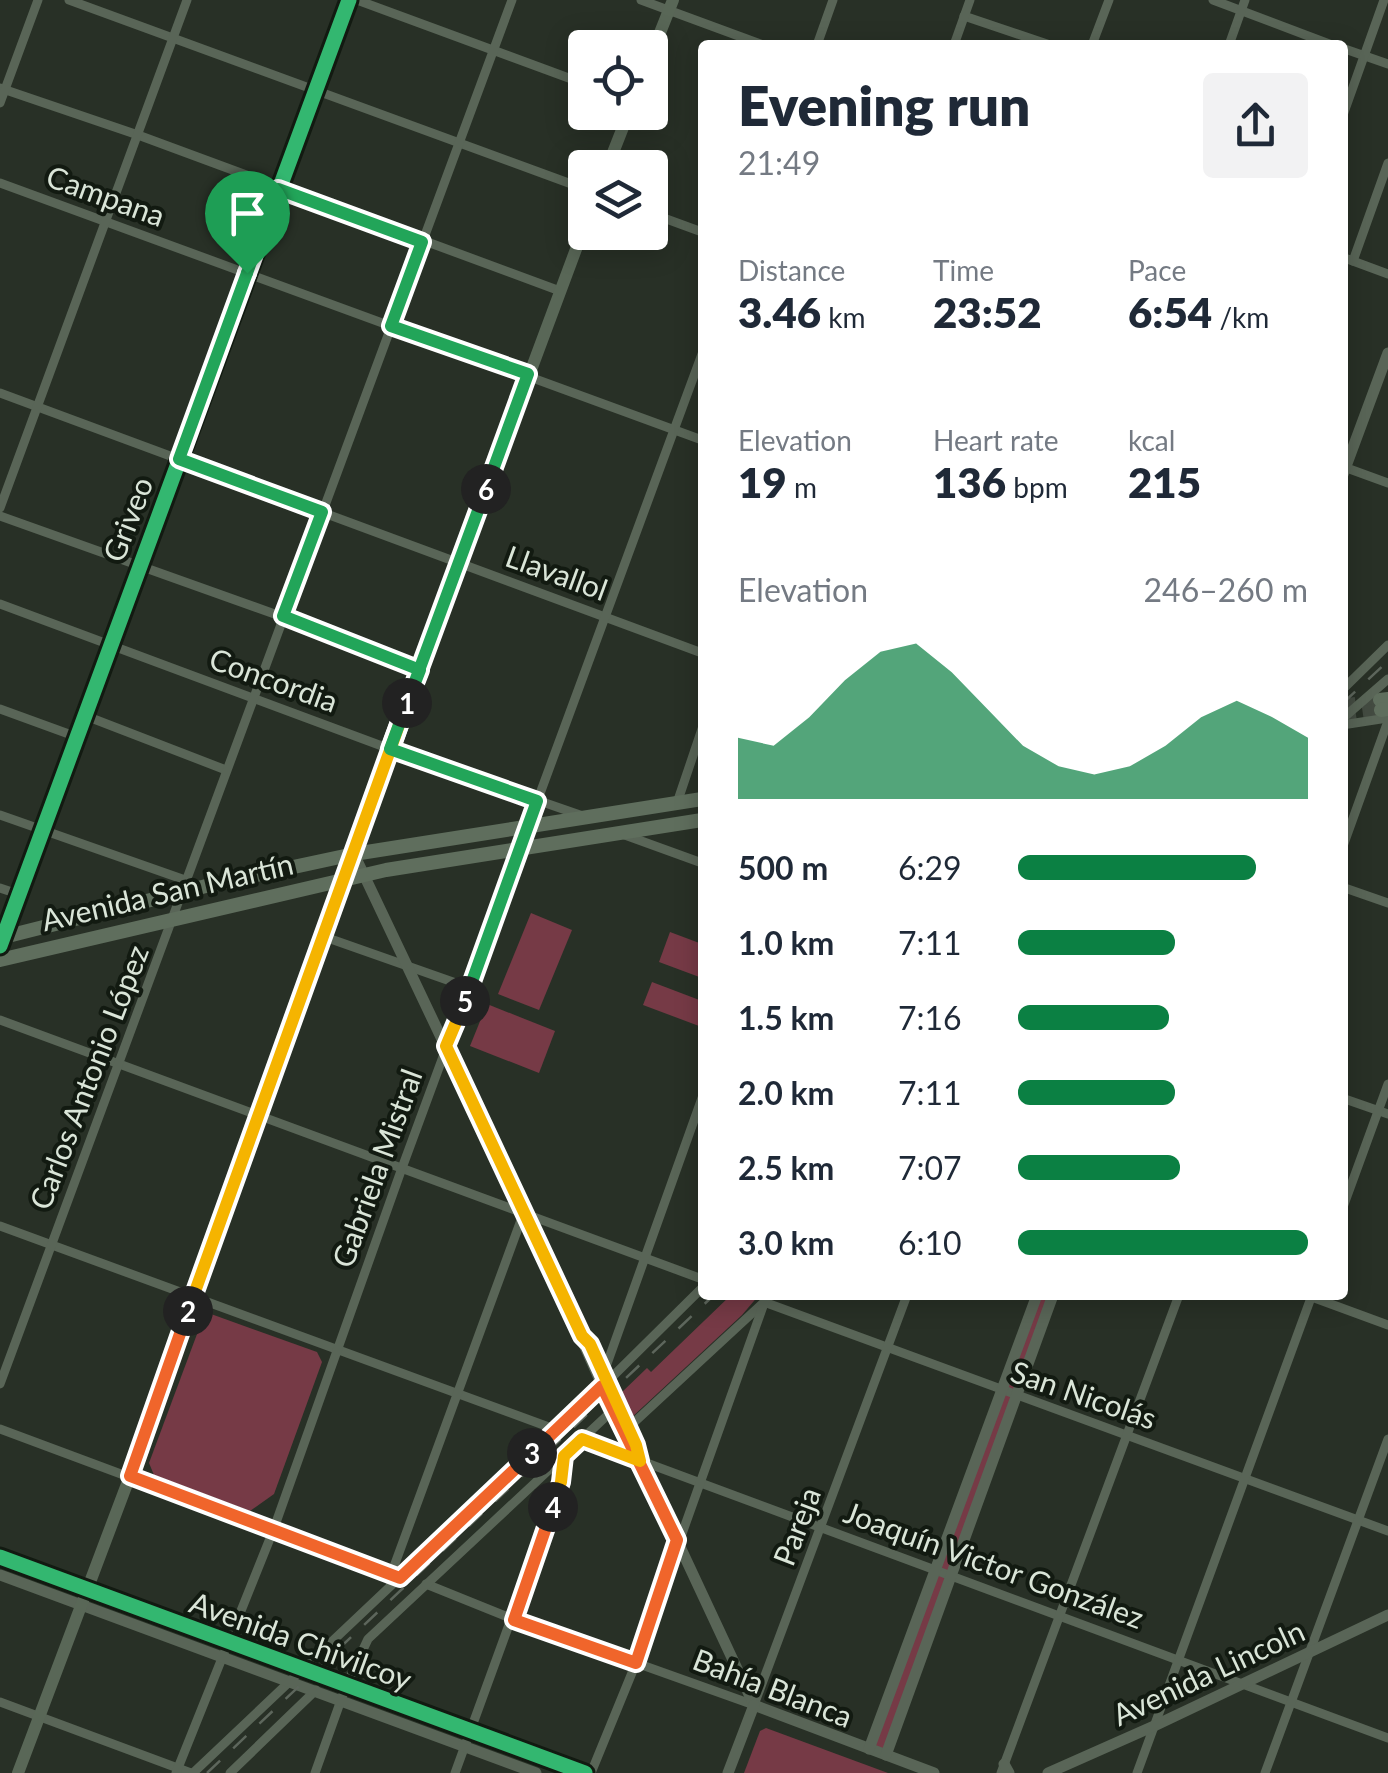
<!DOCTYPE html>
<meta charset="utf-8">
<style>
:root{--surface:#fff;--page:#f2f2f3;--text:#1f2937;--muted:#747a83;--accent:#0b8043}
body{margin:0;font-family:Lato,sans-serif;background:var(--page);color:var(--text);height:100vh;display:flex;flex-direction:column;font-size:38px;white-space:nowrap}
*{box-sizing:border-box;margin:0}
p{font-size:32px;color:var(--muted)}
.icon{flex:none;width:55px;height:55px;fill:none;stroke:currentColor;stroke-width:2;stroke-linecap:round;stroke-linejoin:round}
.map{position:relative;flex:1;overflow:hidden}
.side{position:absolute;left:698px;top:40px;width:650px;height:1260px;display:flex;flex-direction:column;background:var(--surface);border-radius:10px;box-shadow:0 5px 25px #0003}
.side>*{flex:none}
.fabs{position:absolute;left:568px;top:30px;display:grid;gap:20px}
.fabs a{display:grid;place-items:center;width:100px;height:100px;border-radius:10px;background:var(--surface);box-shadow:0 5px 25px #0003;font-size:50px}
.pin{position:absolute;display:grid;place-items:center;width:85px;height:85px;color:#fff;margin:-102px -42px;border-radius:50% 50% 50% 0;rotate:-45deg;box-shadow:0 0 10px #0007}
.pin .icon{rotate:45deg}
.km{position:absolute;width:50px;height:50px;margin:-25px;border-radius:50%;background:#222;color:#fff;font-size:28px;line-height:50px;text-align:center}
.round{display:grid;place-items:center;flex:none;width:105px;height:105px;border-radius:10px;background:var(--page)}
.summary{display:flex;align-items:center;justify-content:space-between;height:170px;padding:0 40px}
h1{font-size:55px;font-weight:800;line-height:75px}
.metrics{display:grid;grid-template-columns:repeat(3,1fr);gap:15px;height:170px;padding:10px 40px}
.metrics div{display:grid;align-content:center}
.metrics b{font-size:42px;font-weight:800}
.metrics small{font-size:28px;font-weight:400}
.metrics p{font-size:28px}
.chart{height:280px;padding:20px 40px}
.chart p{display:flex;justify-content:space-between}
.chart svg{width:100%;height:180px;margin-top:10px;fill:var(--accent);opacity:.7}
ul{padding:0 40px;list-style:none;font-size:32px}
li{display:grid;grid-template-columns:160px 120px 1fr;align-items:center;height:75px}
li i{height:25px;border-radius:12px;background:var(--accent)}
.map>svg:first-child{display:block}
.green{fill:#763a46}
.lines{fill:none;stroke-linecap:round;stroke-linejoin:round}
.primary-tunnel{stroke:#434b41;stroke-width:14;stroke-dasharray:14 7;stroke-linecap:butt}
.minor{stroke:#596557;stroke-width:9}
.tertiary{stroke:#596557;stroke-width:11}
.secondary{stroke:#596757;stroke-width:12}
.primary{stroke:#5f6e5d;stroke-width:14}
.rail{stroke:#5d665c;stroke-width:2.5;stroke-dasharray:18 18;stroke-linecap:butt}
.cycleway-casing{stroke:#121a11;stroke-width:21}
.cycleway{stroke:#33b770;stroke-width:15}
.split-1-casing{stroke:#fff;stroke-width:20}
.split-2-casing{stroke:#fff;stroke-width:20}
.split-3-casing{stroke:#fff;stroke-width:20}
.split-4-casing{stroke:#fff;stroke-width:20}
.split-5-casing{stroke:#fff;stroke-width:20}
.split-6-casing{stroke:#fff;stroke-width:20}
.split-7-casing{stroke:#fff;stroke-width:20}
.split-1{stroke:#22a559;stroke-width:12}
.split-2{stroke:#f5b400;stroke-width:12}
.split-3{stroke:#f0652b;stroke-width:12}
.split-4{stroke:#f0652b;stroke-width:12}
.split-5{stroke:#f5b400;stroke-width:12}
.split-6{stroke:#22a559;stroke-width:12}
.split-7{stroke:#22a559;stroke-width:12}
.labels{text-anchor:middle;dominant-baseline:central;stroke-width:8;stroke-linejoin:round;paint-order:stroke}
.street-label{font-size:30px;fill:#dae5d8;stroke:#121a11}
</style>
<div class="map">
<svg width="1388" height="1773" viewBox="0 0 1388 1773">
<rect width="100%" height="100%" fill="#283026"/>
<!-- green -->
<g class="green">
<path d="M531 913 572 930 539 1010 498 994Z"/>
<path d="M670 932 702 944V978L659 962Z"/>
<path d="M652 982 702 1001 699 1026 643 1005Z"/>
<path d="M487 1004 555 1031 539 1073 470 1046Z"/>
<path d="M731 1295H759L742 1315 631 1418 619 1396 621 1393 647 1368 651 1372Z"/>
<path d="M1037 1295H1053L886 1755 869 1749Z"/>
<path d="M211 1314 317 1352 322 1362 274 1494 250 1511 154 1475 149 1463 203 1318Z"/>
<path d="M766 1728 888 1773H744L760 1731Z"/>
</g>
<g class="lines">
<!-- primary-tunnel -->
<g class="primary-tunnel">
<path d="M1342 706 1380 700"/>
<path d="M1342 716 1381 710"/>
</g>
<!-- minor -->
<g class="minor">
<path d="M69 0 585 189"/>
<path d="M357 0 585 84"/>
<path d="M641 0 763 45"/>
<path d="M1213 0 1332 45"/>
<path d="M964 16 1050 45"/>
<path d="M817 45 833 0"/>
<path d="M954 45 970 0"/>
<path d="M1092 45 1109 0"/>
<path d="M1229 45 1245 0"/>
<path d="M1342 48 1388 64"/>
<path d="M0 88 138 135 560 291"/>
<path d="M0 103 38 0"/>
<path d="M1342 118 1384 0"/>
<path d="M0 183 702 440"/>
<path d="M650 213 702 232"/>
<path d="M1342 257 1388 274"/>
<path d="M1353 261 1388 163"/>
<path d="M0 393 702 653"/>
<path d="M1344 467 1388 483"/>
<path d="M0 508 187 0"/>
<path d="M0 516 283 617 420 670"/>
<path d="M0 604 390 749 580 815"/>
<path d="M1342 690 1388 645"/>
<path d="M0 709 77 737"/>
<path d="M86 716 226 770"/>
<path d="M1342 719 1388 679"/>
<path d="M1342 725 1388 718"/>
<path d="M677 803 702 729"/>
<path d="M0 815 188 881"/>
<path d="M622 834 702 863"/>
<path d="M1342 849 1388 721"/>
<path d="M1342 887 1388 903"/>
<path d="M0 888 18 894"/>
<path d="M325 937 470 988"/>
<path d="M0 946 349 0"/>
<path d="M0 1020 702 1279"/>
<path d="M1342 1098 1388 1114"/>
<path d="M1342 1210 1388 1084"/>
<path d="M0 1226 557 1430"/>
<path d="M1309 1296 1388 1325"/>
<path d="M764 1302 1388 1531"/>
<path d="M603 1375 702 1098"/>
<path d="M607 1382 702 1288"/>
<path d="M0 1384 512 0"/>
<path d="M628 1428 762 1304"/>
<path d="M0 1429 400 1578"/>
<path d="M582 1439 1388 1738"/>
<path d="M389 1580 524 1212"/>
<path d="M426 1584 513 1619 754 1705 907 1295"/>
<path d="M0 1702 191 1773"/>
<path d="M176 1773 273 1531 402 1168 702 354"/>
<path d="M193 1773 602 1386"/>
<path d="M230 1773 316 1690"/>
<path d="M315 1773 346 1686 368 1639 613 1410"/>
<path d="M455 1773 561 1482 563 1456"/>
<path d="M591 1773 636 1663 767 1295"/>
<path d="M1001 1773 1179 1295"/>
<path d="M1137 1773 1312 1295"/>
<path d="M1265 1773 1388 1439"/>
</g>
<!-- tertiary -->
<g class="tertiary">
<path d="M1342 477 1388 353"/>
<path d="M354 854 543 1252 630 1448 640 1461 754 1705"/>
<path d="M0 1557 585 1773"/>
<path d="M0 1575 536 1773"/>
<path d="M754 1705 934 1773"/>
<path d="M869 1749 1037 1295"/>
<path d="M886 1755 1053 1295"/>
<path d="M1004 1764 1009 1773"/>
<path d="M728 1773 754 1705"/>
<path d="M1048 1773 1154 1726 1388 1615"/>
</g>
<!-- secondary -->
<g class="secondary">
<path d="M650 58 673 0"/>
<path d="M607 168 629 112"/>
<path d="M18 1773 130 1476 390 749 585 225"/>
</g>
<!-- primary -->
<g class="primary">
<path d="M1380 700 1388 699"/>
<path d="M1381 710 1388 709"/>
<path d="M0 938 210 885 354 854 702 799"/>
<path d="M0 960 386 870 702 820"/>
</g>
<!-- rail -->
<g class="rail">
<path d="M1342 704 1388 661"/>
<path d="M207 1773 714 1295"/>
</g>
<!-- cycleway casing -->
<g class="cycleway-casing">
<g id="cycleway">
<path d="M0 946 349 0"/>
<path d="M0 1557 585 1773"/>
</g>
</g>
<!-- cycleway -->
<use href="#cycleway" class="cycleway"/>
</g>
<g class="lines">
<!-- split-1 casing -->
<g class="split-1-casing">
<path id="split-1" d="M247 273 179 459 322 512 283 616 420 670 407 703"/>
</g>
<!-- split-2 casing -->
<g class="split-2-casing">
<path id="split-2" d="M188 1311 407 703"/>
</g>
<!-- split-3 casing -->
<g class="split-3-casing">
<path id="split-3" d="M188 1311 130 1476 400 1578 532 1453"/>
</g>
<!-- split-4 casing -->
<g class="split-4-casing">
<path id="split-4" d="M532 1453 602 1386 677 1540 636 1663 514 1620 553 1507"/>
</g>
<!-- split-5 casing -->
<g class="split-5-casing">
<path id="split-5" d="M465 1001 446 1046 582 1336 590 1344 636 1445 640 1461 582 1439 564 1456 561 1482 553 1507"/>
</g>
<!-- split-6 casing -->
<g class="split-6-casing">
<path id="split-6" d="M465 1001 537 801 390 749 486 489"/>
</g>
<!-- split-7 casing -->
<g class="split-7-casing">
<path id="split-7" d="M247 273 278 189 422 242 391 326 528 374 486 489"/>
</g>
<!-- split-1 -->
<use href="#split-1" class="split-1"/>
<!-- split-2 -->
<use href="#split-2" class="split-2"/>
<!-- split-3 -->
<use href="#split-3" class="split-3"/>
<!-- split-4 -->
<use href="#split-4" class="split-4"/>
<!-- split-5 -->
<use href="#split-5" class="split-5"/>
<!-- split-6 -->
<use href="#split-6" class="split-6"/>
<!-- split-7 -->
<use href="#split-7" class="split-7"/>
</g>
<g class="labels">
<!-- street labels -->
<g class="street-label">
<text transform="translate(106 195) rotate(20)">Campana</text>
<text transform="translate(127 519) rotate(-69)">Griveo</text>
<text transform="translate(557 572) rotate(20)">Llavallol</text>
<text transform="translate(274 679) rotate(20)">Concordia</text>
<text transform="translate(167 891) rotate(-13)">Avenida San Martín</text>
<text transform="translate(88 1077) rotate(-69)">Carlos Antonio López</text>
<text transform="translate(376 1168) rotate(-70)">Gabriela Mistral</text>
<text transform="translate(1084 1394) rotate(19)">San Nicolás</text>
<text transform="translate(796 1526) rotate(-69)">Pareja</text>
<text transform="translate(994 1564) rotate(20)">Joaquín Victor González</text>
<text transform="translate(301 1640) rotate(20)">Avenida Chivilcoy</text>
<text transform="translate(1208 1672) rotate(-25)">Avenida Lincoln</text>
<text transform="translate(773 1687) rotate(21)">Bahía Blanca</text>
</g>
</g>
</svg>
<div class="fabs">
<a><svg class="icon" aria-label="locate" viewBox="0 0 24 24"><circle cx="12" cy="12" r="6"/><path d="M12 2v4M12 18v4M2 12h4M18 12h4"/></svg></a>
<a><svg class="icon" aria-label="layers" viewBox="0 0 24 24"><path d="M12 4l9 5-9 5-9-5zM3 14l9 5 9-5"/></svg></a>
</div>
<div class="pin" style="left:247px;top:273px;background:#1e9e55"><svg class="icon" aria-label="arrive" viewBox="0 0 24 24"><path d="M6 21V4h12l-3 4 3 4H6"/></svg></div>
<b class="km" style="left:407px;top:703px">1</b>
<b class="km" style="left:188px;top:1311px">2</b>
<b class="km" style="left:532px;top:1453px">3</b>
<b class="km" style="left:553px;top:1507px">4</b>
<b class="km" style="left:465px;top:1001px">5</b>
<b class="km" style="left:486px;top:489px">6</b>
<section class="side">
<div class="summary"><div><h1>Evening run</h1><p>21:49</p></div><a class="round"><svg class="icon" aria-label="share" viewBox="0 0 24 24"><path d="M12 15V3M7 8l5-5 5 5M5 13v7h14v-7"/></svg></a></div>
<div class="metrics">
<div><p>Distance</p><b>3.46<small> km</small></b></div>
<div><p>Time</p><b>23:52</b></div>
<div><p>Pace</p><b>6:54<small> /km</small></b></div>
</div>
<div class="metrics">
<div><p>Elevation</p><b>19<small> m</small></b></div>
<div><p>Heart rate</p><b>136<small> bpm</small></b></div>
<div><p>kcal</p><b>215</b></div>
</div>
<div class="chart"><p><span>Elevation</span>246–260 m</p>
<svg viewBox="0 0 160 44" preserveAspectRatio="none"><path d="M0 44V29L10 31L20 24L30 15L40 8L50 6L60 13L70 22L80 31L90 36L100 38L110 36L120 31L130 24L140 20L150 24L160 29V44z"/></svg>
</div>
<ul>
<li><b>500 m</b>6:29<i style="width:82%"></i></li>
<li><b>1.0 km</b>7:11<i style="width:54%"></i></li>
<li><b>1.5 km</b>7:16<i style="width:52%"></i></li>
<li><b>2.0 km</b>7:11<i style="width:54%"></i></li>
<li><b>2.5 km</b>7:07<i style="width:56%"></i></li>
<li><b>3.0 km</b>6:10<i style="width:100%"></i></li>
</ul>
</section>
</div>
